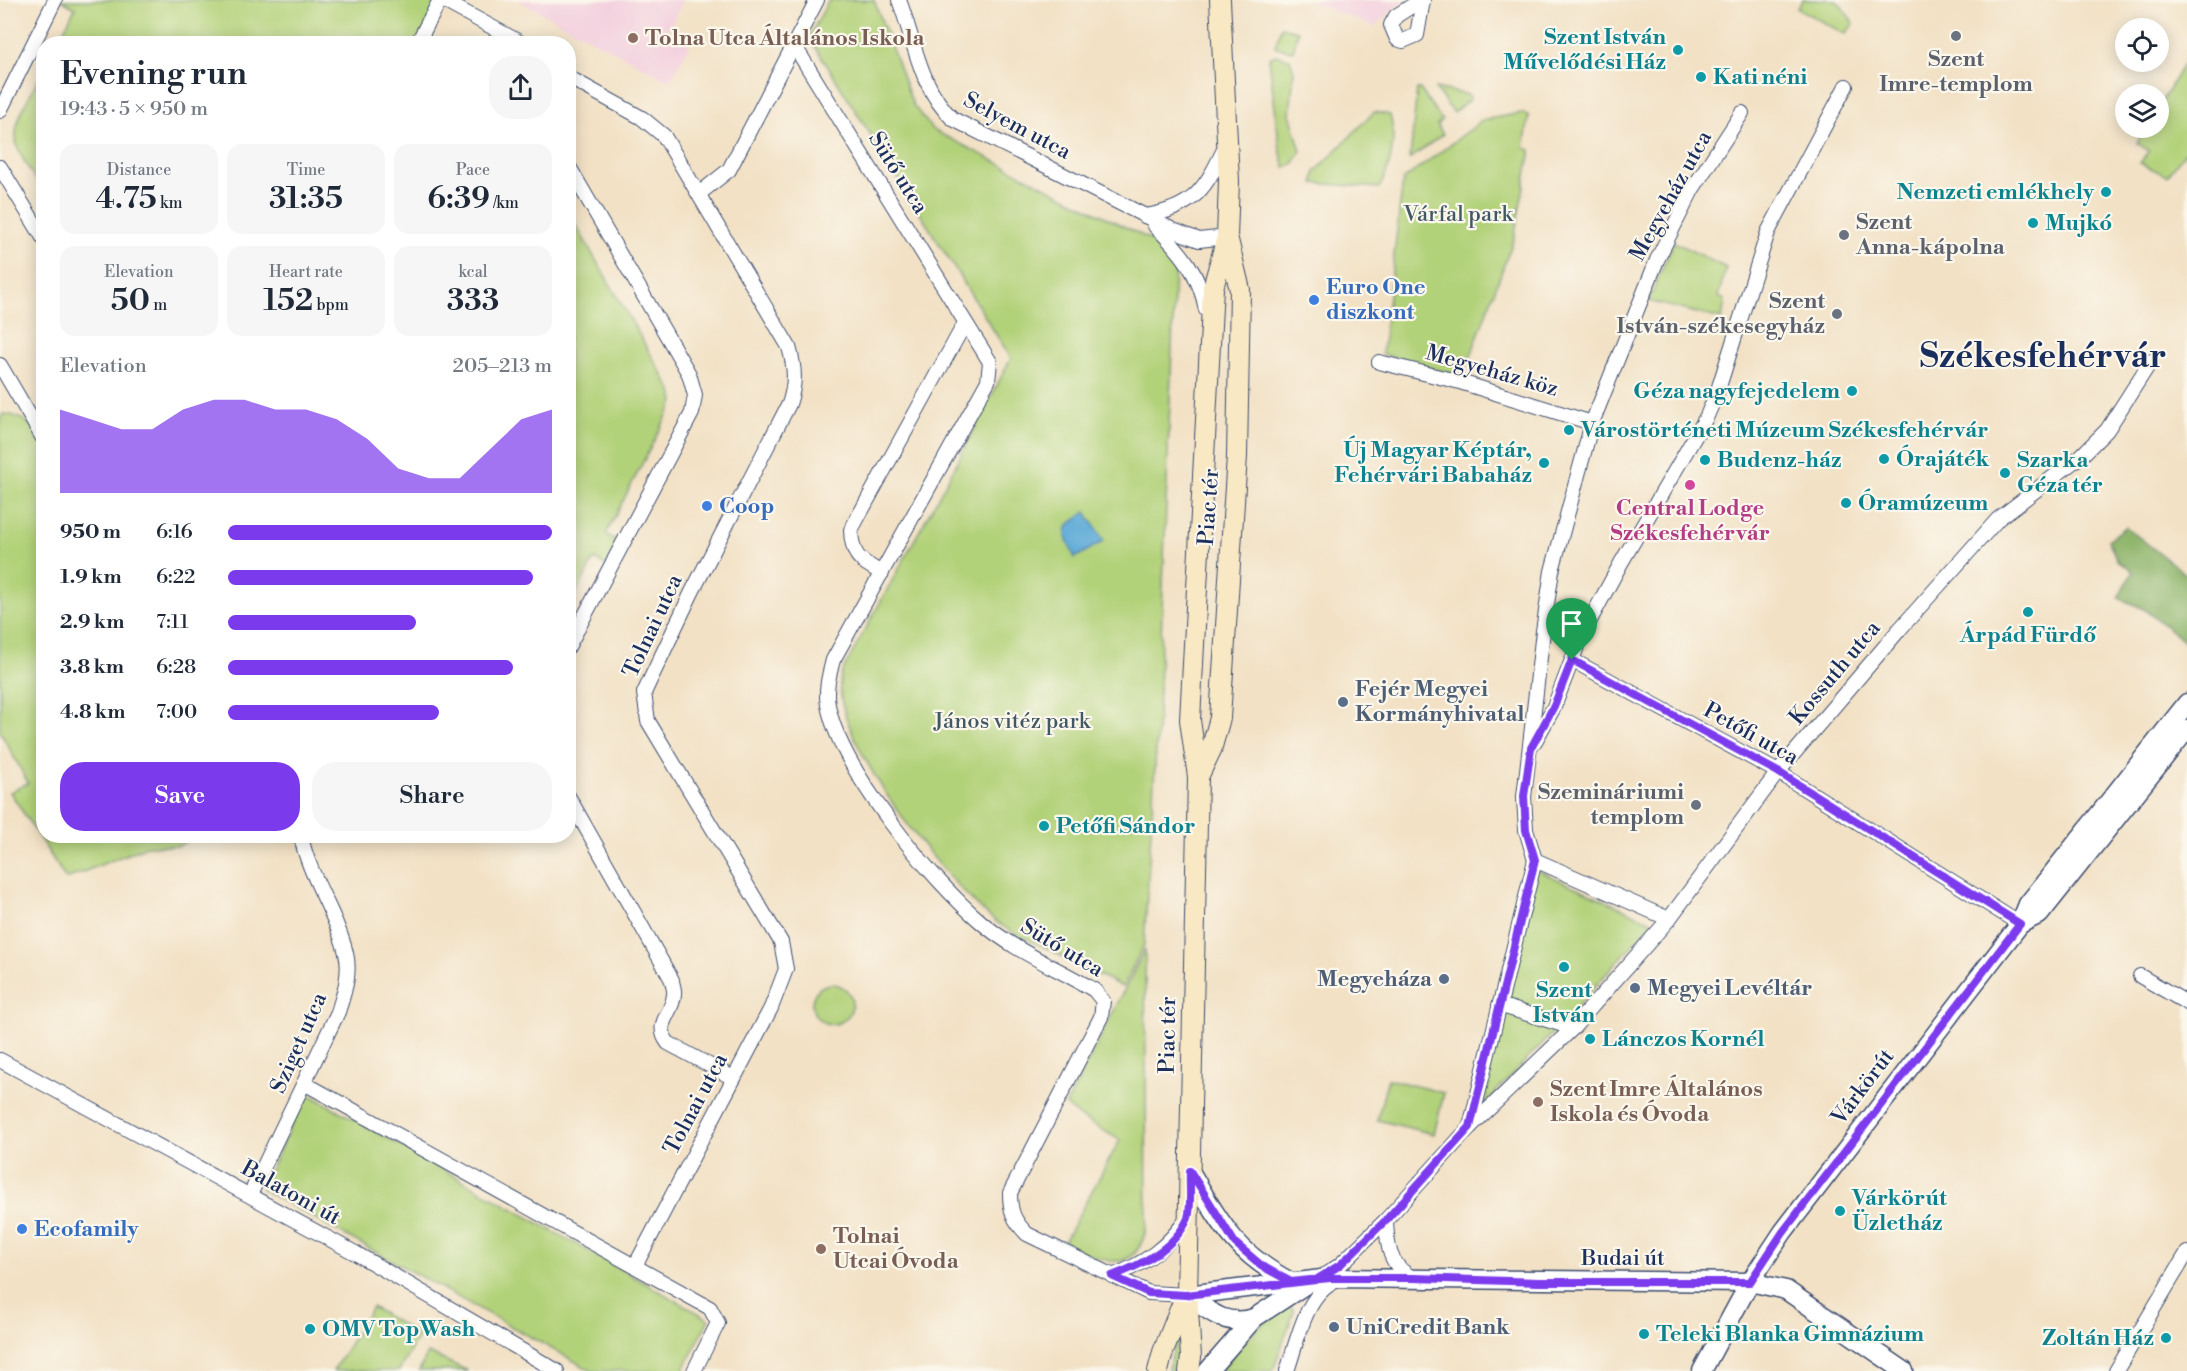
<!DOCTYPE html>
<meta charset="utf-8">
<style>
:root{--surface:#fff;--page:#f6f6f7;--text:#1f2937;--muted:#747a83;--accent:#7c3aed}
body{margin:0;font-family:"Libre Bodoni",serif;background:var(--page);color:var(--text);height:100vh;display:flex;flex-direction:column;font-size:22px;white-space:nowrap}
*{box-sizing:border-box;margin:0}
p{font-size:20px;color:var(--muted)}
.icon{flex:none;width:33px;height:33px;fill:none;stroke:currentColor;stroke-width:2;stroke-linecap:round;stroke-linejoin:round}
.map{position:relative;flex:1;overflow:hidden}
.details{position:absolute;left:36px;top:36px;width:540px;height:807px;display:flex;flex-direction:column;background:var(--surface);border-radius:24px;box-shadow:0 3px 15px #0003}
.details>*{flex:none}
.fabs{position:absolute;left:2115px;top:18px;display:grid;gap:12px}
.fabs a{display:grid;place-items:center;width:54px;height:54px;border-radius:50%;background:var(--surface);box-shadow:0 3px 15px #0003;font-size:30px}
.pin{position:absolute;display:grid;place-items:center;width:51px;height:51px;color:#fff;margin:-62px -26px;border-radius:50% 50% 50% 0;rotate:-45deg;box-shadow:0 0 6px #0007}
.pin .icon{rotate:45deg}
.round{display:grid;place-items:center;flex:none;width:63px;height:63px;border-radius:24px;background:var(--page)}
.headline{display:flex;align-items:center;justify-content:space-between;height:102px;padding:0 24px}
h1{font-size:33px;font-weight:600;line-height:45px}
.metrics{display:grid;grid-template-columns:repeat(3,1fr);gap:9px;height:102px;padding:6px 24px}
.metrics div{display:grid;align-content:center;border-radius:15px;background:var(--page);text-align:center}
.metrics b{font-size:30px;font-weight:600}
.metrics small{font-size:16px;font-weight:400}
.metrics p{font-size:16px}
.chart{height:168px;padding:12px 24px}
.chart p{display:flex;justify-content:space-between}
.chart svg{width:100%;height:108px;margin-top:6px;fill:var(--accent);opacity:.7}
.primary-button{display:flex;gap:12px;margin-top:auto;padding:12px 24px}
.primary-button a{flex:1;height:69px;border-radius:24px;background:var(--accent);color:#fff;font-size:24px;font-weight:600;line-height:69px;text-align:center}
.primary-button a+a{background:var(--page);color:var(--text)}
ul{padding:0 24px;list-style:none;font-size:20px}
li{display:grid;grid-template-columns:96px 72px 1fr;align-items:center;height:45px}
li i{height:15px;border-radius:8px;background:var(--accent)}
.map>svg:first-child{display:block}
.built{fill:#f3cfde}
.green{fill:#b2d279;stroke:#66806c;stroke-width:1.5}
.forest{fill:#8db469;stroke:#547264;stroke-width:1.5}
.water{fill:#5fabd8;stroke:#3d6d9b;stroke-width:1.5}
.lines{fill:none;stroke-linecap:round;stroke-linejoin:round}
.minor-casing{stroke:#3b4a6d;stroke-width:16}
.tertiary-casing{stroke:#3b4a6d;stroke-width:21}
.secondary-casing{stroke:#3b4a6d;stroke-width:22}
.minor{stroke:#fff;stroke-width:14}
.tertiary{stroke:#fff;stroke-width:18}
.secondary{stroke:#f8e8c3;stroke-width:20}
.route-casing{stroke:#fff;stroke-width:12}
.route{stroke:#7c3aed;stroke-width:8}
.worship-dot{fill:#6b7280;stroke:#fbf7ec;stroke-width:2}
.education-dot{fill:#8d6e63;stroke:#fbf7ec;stroke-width:2}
.culture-dot{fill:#0f9aa8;stroke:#fbf7ec;stroke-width:2}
.shop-dot{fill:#3f7fe0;stroke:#fbf7ec;stroke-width:2}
.hotel-dot{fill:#d1479c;stroke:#fbf7ec;stroke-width:2}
.service-dot{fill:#5c6f8a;stroke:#fbf7ec;stroke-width:2}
.labels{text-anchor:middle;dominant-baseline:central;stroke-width:4.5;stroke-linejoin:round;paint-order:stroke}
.culture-label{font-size:22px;font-weight:bold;fill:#0d838f;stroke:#fbf7ec;text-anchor:start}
.education-label{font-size:22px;font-weight:bold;fill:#785e54;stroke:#fbf7ec;text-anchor:start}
.worship-label{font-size:22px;font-weight:bold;fill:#5b616d;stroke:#fbf7ec;text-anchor:end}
.street-label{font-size:22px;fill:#1b2f5e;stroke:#fbf7ec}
.park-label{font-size:22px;fill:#415865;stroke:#fbf7ec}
.shop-label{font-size:22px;font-weight:bold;fill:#366cbe;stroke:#fbf7ec;text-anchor:start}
.hotel-label{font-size:22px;font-weight:bold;fill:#b23c85;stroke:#fbf7ec}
.service-label{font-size:22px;font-weight:bold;fill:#4e5e75;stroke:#fbf7ec;text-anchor:start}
.town-label{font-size:34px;font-weight:bold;fill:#1b2f5e;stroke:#fbf7ec}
</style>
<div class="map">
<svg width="2187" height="1371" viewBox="0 0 2187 1371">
<rect width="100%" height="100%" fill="#fbf7ec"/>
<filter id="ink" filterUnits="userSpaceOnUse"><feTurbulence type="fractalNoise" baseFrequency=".0167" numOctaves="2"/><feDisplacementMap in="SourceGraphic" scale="12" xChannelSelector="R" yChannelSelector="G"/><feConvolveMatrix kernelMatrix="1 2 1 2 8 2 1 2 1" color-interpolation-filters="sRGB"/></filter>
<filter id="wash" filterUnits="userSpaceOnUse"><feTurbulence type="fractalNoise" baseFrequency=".008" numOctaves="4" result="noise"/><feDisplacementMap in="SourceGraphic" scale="24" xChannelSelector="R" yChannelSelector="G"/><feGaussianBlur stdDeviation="1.35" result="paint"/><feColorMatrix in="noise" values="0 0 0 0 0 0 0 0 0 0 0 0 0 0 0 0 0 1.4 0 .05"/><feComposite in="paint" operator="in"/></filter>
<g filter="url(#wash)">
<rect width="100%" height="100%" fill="#f2e1c5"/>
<!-- built -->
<g class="built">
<path d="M517 0H684L667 32 690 44 670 81Z"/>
<path d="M1306 0H1404L1374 27Z"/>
</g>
<!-- green -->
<g class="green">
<path d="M61 0H440L417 43 57 44 75 8Z"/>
<path d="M829 0H874L913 105 933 130 1151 240 1164 251 1175 268 1158 717 1144 945 1123 987C1096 974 1069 960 1042 946 1028 939 1013 934 1001 925 954 895 818 725 843 670L953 470 1011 358 809 37Z"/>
<path d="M1803 0H1837L1854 24 1845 34 1797 8Z"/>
<path d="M1281 27 1298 31 1293 51 1275 47Z"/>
<path d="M1276 55 1290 59 1294 71 1290 114 1301 151 1294 163 1285 168 1280 150 1269 58Z"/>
<path d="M2187 58V150L2167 176 2140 163 2149 151 2137 143 2146 128H2158L2159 106Z"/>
<path d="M43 71V191C35 177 22 161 17 146 10 121 33 92 43 71Z"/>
<path d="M1435 88 1469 95 1470 99 1453 113Z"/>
<path d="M1417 89H1420L1442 120 1437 125 1443 134 1410 159Z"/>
<path d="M1374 112 1390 115C1397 138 1391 168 1379 188L1314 183 1315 172Z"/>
<path d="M1522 113 1529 116 1524 148 1531 150 1514 238 1468 363 1456 375 1382 354 1403 180 1483 120Z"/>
<path d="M568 212 672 391 674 402 606 534 622 544 607 566 594 559 569 607Z"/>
<path d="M1674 242 1726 268 1718 297 1725 300 1722 319 1648 301Z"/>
<path d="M3 414C21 415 34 425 43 440L44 836H195L179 846H147L66 879 10 792 28 783 0 731V419Z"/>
<path d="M1533 868 1653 922 1567 1018 1485 1103 1476 1100Z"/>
<path d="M1145 949 1147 1224C1137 1280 1099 1261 1064 1242L1120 1140 1078 1116 1066 1105Z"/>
<circle cx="832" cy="1004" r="20"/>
<path d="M1388 1079 1444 1093 1434 1134 1377 1120Z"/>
<path d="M307 1093 709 1319 683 1371H592L261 1189Z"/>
<path d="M1291 1306 1294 1311 1273 1371H1220C1241 1346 1260 1320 1291 1306Z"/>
<path d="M372 1307 419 1335 399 1371H333Z"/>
<path d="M1182 1341 1174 1371H1168L1175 1344Z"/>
<path d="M428 1353 468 1371H419Z"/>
</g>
<!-- forest -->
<path class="forest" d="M2126 527 2187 575V643L2142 608 2118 598 2133 572 2117 560 2108 540Z"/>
<!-- water -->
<path class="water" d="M1086 512 1104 541 1075 558C1062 529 1060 530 1086 512Z"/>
</g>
<g filter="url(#ink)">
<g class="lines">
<!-- minor casing -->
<g class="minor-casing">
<g id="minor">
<path d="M442 0 523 44"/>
<path d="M899 0C914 39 920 89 953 119L1173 230 1199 240 1227 237"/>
<path d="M1421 0 1396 16 1391 25 1397 39 1403 41 1417 35 1423 0"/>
<path d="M417 44 440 0"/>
<path d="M794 45 990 362 988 381 833 660C829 675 825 690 828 705 840 769 931 880 981 922 1013 950 1057 968 1094 990L1103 1001 1101 1017 1010 1193C1010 1212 1014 1221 1027 1234L1149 1293 1187 1295"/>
<path d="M568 77 642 118 664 136 789 347C795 368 796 383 789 404L692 592 651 678 644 693 648 721 781 942 786 969 771 1008 635 1266"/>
<path d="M0 111 55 0"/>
<path d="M568 165 689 374 695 395 692 413 568 647"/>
<path d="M0 167 44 239"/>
<path d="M700 193 729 170 817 0"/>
<path d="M1145 216C1195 208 1206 188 1226 145"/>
<path d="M1155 226C1180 250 1200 274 1206 310"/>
<path d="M1379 362 1460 382 1592 423"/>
<path d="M0 365 44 440"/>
<path d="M882 573C861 561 852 558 851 530L965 323"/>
<path d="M1572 660 1580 639 1621 563 1707 416 1718 390 1768 232 1846 86"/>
<path d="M1535 741 1554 707 1572 660 1778 772 2020 924"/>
<path d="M568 796 672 980C672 984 675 990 674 994 673 1015 653 1022 668 1043L733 1078"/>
<path d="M1535 860 1526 830 1524 797 1543 631 1552 571 1592 423 1657 260 1692 190 1742 113"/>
<path d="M1535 860 1669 919"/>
<path d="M2140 976 2187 1003"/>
<path d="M1499 1005 1573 1028"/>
<path d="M0 1060 357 1254 557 1371"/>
<path d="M304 1083 710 1308 718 1323 694 1371"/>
<path d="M1470 1127 1535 860"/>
<path d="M250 1195 338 1012C344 993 351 973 346 953 336 912 309 877 301 836"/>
<path d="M1386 1220C1387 1246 1389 1266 1413 1278"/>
<path d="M1112 1276C1145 1264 1169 1246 1188 1217"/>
<path d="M1320 1278 1340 1265 1386 1220 1470 1127 1573 1028 1669 919 1778 772 1899 630 1998 519 2081 456 2107 430 2151 361"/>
<path d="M1287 1371C1298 1340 1305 1293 1338 1280"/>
<path d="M2116 1371 2187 1253"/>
</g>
</g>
<!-- tertiary casing -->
<g class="tertiary-casing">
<g id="tertiary">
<path d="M2020 924 2040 914 2187 729"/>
<path d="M1190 1171C1221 1224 1235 1253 1291 1282"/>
<path d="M1187 1295 1330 1278 1750 1282 1786 1290 1904 1371"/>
<path d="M1187 1295C1209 1311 1225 1327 1254 1318"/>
<path d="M1208 1371 1254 1318 1308 1283"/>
<path d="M1702 1371 1750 1282 1783 1232 2020 924 2028 904 2187 703"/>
</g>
</g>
<!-- secondary casing -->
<g class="secondary-casing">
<g id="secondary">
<path d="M1198 777 1211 750 1220 718 1237 456 1240 290 1228 240"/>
<path d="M1158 1371 1163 1352 1185 1297"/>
<path d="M1189 1371 1191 1357 1187 1295 1198 777 1190 720 1213 288 1227 237 1229 181 1220 0"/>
</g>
</g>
<!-- minor -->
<use href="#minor" class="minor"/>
<!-- tertiary -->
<use href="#tertiary" class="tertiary"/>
<!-- secondary -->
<use href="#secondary" class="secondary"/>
</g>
</g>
<g class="lines" filter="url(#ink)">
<!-- route casing -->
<g class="route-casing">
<path id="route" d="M1572 660 1554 706 1531 748 1524 796 1526 830 1535 860 1470 1127 1386 1220 1340 1265 1316 1280 1186 1295 1149 1293 1112 1276C1140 1266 1176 1247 1188 1218 1192 1205 1189 1185 1190 1171L1235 1243 1262 1266 1291 1282 1330 1278H1413L1538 1282H1750L1783 1232 2020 924 1778 772 1572 660"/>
</g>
<!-- route -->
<use href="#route" class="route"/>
</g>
<!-- markers -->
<g class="worship-dot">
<circle cx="1956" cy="36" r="6"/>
<circle cx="1844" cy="235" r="6"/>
<circle cx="1837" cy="314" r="6"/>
<circle cx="1696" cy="805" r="6"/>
</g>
<g class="education-dot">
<circle cx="633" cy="38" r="6"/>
<circle cx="1538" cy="1102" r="6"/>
<circle cx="821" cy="1249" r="6"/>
</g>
<g class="culture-dot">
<circle cx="1678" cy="50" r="6"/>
<circle cx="1701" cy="77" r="6"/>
<circle cx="2106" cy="192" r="6"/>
<circle cx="2033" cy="223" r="6"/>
<circle cx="1852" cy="391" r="6"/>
<circle cx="1569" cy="430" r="6"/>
<circle cx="1884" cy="459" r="6"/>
<circle cx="1705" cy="460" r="6"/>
<circle cx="1544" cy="463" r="6"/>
<circle cx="2005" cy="473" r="6"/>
<circle cx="1846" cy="503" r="6"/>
<circle cx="2028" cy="612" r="6"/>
<circle cx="1044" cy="826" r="6"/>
<circle cx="1564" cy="967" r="6"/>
<circle cx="1590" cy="1039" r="6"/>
<circle cx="1840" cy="1211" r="6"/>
<circle cx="310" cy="1329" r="6"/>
<circle cx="1644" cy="1334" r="6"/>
<circle cx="2166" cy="1338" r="6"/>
</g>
<g class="shop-dot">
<circle cx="1314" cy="300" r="6"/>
<circle cx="707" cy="506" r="6"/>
<circle cx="22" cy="1229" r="6"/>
</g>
<circle class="hotel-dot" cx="1690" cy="485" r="6"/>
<g class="service-dot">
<circle cx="1343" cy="702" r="6"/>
<circle cx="1444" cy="979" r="6"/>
<circle cx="1635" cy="988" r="6"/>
<circle cx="1334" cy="1327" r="6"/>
</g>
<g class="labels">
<!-- culture labels -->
<g class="culture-label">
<text x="1666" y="37" text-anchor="end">Szent István<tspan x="1666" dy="25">Művelődési Ház</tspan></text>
<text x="1713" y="77">Kati néni</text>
<text x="2094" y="192" text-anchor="end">Nemzeti emlékhely</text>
<text x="2045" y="223">Mujkó</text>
<text x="1840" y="391" text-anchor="end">Géza nagyfejedelem</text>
<text x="1581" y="430">Várostörténeti Múzeum Székesfehérvár</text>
<text x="1532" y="450" text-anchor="end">Új Magyar Képtár,<tspan x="1532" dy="25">Fehérvári Babaház</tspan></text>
<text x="1896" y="459">Órajáték</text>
<text x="1717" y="460">Budenz-ház</text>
<text x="2017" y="460">Szarka<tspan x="2017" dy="25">Géza tér</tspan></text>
<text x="1858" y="503">Óramúzeum</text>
<text x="2028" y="635" text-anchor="middle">Árpád Fürdő</text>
<text x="1056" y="826">Petőfi Sándor</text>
<text x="1564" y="990" text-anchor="middle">Szent<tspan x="1564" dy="25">István</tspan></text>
<text x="1602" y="1039">Lánczos Kornél</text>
<text x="1852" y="1198">Várkörút<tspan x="1852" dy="25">Üzletház</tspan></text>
<text x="322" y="1329">OMV TopWash</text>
<text x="1656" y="1334">Teleki Blanka Gimnázium</text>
<text x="2154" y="1338" text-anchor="end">Zoltán Ház</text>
</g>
<!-- education labels -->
<g class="education-label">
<text x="645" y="38">Tolna Utca Általános Iskola</text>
<text x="1550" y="1089">Szent Imre Általános<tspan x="1550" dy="25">Iskola és Óvoda</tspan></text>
<text x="833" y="1236">Tolnai<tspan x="833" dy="25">Utcai Óvoda</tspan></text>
</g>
<!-- worship labels -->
<g class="worship-label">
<text x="1956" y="59" text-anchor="middle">Szent<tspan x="1956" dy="25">Imre-templom</tspan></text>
<text x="1856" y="222" text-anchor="start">Szent<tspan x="1856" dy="25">Anna-kápolna</tspan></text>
<text x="1825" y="301">Szent<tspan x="1825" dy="25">István-székesegyház</tspan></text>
<text x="1684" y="792">Szemináriumi<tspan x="1684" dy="25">templom</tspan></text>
</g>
<!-- street labels -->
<g class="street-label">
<text transform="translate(1017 126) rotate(28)">Selyem utca</text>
<text transform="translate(898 173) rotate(58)">Sütő utca</text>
<text transform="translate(1671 196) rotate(-61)">Megyeház utca</text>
<text transform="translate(1492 371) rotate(16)">Megyeház köz</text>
<text transform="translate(1209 507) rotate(-86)">Piac tér</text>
<text transform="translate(653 626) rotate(-65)">Tolnai utca</text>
<text transform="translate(1835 673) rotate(-50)">Kossuth utca</text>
<text transform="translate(1751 734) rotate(29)">Petőfi utca</text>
<text transform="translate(1062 948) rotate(31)">Sütő utca</text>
<text transform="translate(1168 1035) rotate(-89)">Piac tér</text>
<text transform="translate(299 1043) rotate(-66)">Sziget utca</text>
<text transform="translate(1863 1087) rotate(-53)">Várkörút</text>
<text transform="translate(696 1104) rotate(-62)">Tolnai utca</text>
<text transform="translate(291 1193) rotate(29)">Balatoni út</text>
<text x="1623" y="1258">Budai út</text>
</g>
<!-- park labels -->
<g class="park-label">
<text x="1458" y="214">Várfal park</text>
<text x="1012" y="721">János vitéz park</text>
</g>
<!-- shop labels -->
<g class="shop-label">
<text x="1326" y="287">Euro One<tspan x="1326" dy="25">diszkont</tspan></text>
<text x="719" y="506">Coop</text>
<text x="34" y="1229">Ecofamily</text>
</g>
<!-- hotel labels -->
<g class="hotel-label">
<text x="1690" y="508">Central Lodge<tspan x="1690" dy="25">Székesfehérvár</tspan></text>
</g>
<!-- service labels -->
<g class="service-label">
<text x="1355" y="689">Fejér Megyei<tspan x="1355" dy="25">Kormányhivatal</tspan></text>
<text x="1432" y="979" text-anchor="end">Megyeháza</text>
<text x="1647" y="988">Megyei Levéltár</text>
<text x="1346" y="1327">UniCredit Bank</text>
</g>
<!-- town labels -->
<g class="town-label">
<text x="2043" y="357">Székesfehérvár</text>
</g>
</g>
</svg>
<div class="fabs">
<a><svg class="icon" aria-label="locate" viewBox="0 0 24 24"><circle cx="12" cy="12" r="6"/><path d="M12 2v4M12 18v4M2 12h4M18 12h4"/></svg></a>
<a><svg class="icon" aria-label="layers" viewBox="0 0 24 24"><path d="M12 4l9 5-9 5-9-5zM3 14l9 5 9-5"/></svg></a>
</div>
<div class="pin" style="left:1572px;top:660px;background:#1e9e55"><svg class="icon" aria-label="arrive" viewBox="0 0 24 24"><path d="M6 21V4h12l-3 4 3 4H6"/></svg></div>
<section class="details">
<div class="headline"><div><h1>Evening run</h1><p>19:43 · 5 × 950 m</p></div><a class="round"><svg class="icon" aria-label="share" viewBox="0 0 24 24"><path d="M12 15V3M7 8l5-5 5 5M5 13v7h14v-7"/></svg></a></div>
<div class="metrics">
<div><p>Distance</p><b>4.75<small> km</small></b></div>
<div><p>Time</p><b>31:35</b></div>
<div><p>Pace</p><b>6:39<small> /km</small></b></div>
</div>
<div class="metrics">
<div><p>Elevation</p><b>50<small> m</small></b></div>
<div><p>Heart rate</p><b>152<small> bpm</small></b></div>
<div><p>kcal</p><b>333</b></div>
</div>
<div class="chart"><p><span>Elevation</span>205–213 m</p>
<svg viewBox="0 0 160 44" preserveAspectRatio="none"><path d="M0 44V10L10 14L20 18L30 18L40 10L50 6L60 6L70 10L80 10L90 14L100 22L110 34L120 38L130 38L140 26L150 14L160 10V44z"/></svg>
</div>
<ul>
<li><b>950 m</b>6:16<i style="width:100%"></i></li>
<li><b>1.9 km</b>6:22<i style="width:94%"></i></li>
<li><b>2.9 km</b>7:11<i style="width:58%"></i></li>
<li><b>3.8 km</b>6:28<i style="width:88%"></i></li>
<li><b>4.8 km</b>7:00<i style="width:65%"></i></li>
</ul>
<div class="primary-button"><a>Save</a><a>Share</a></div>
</section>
</div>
